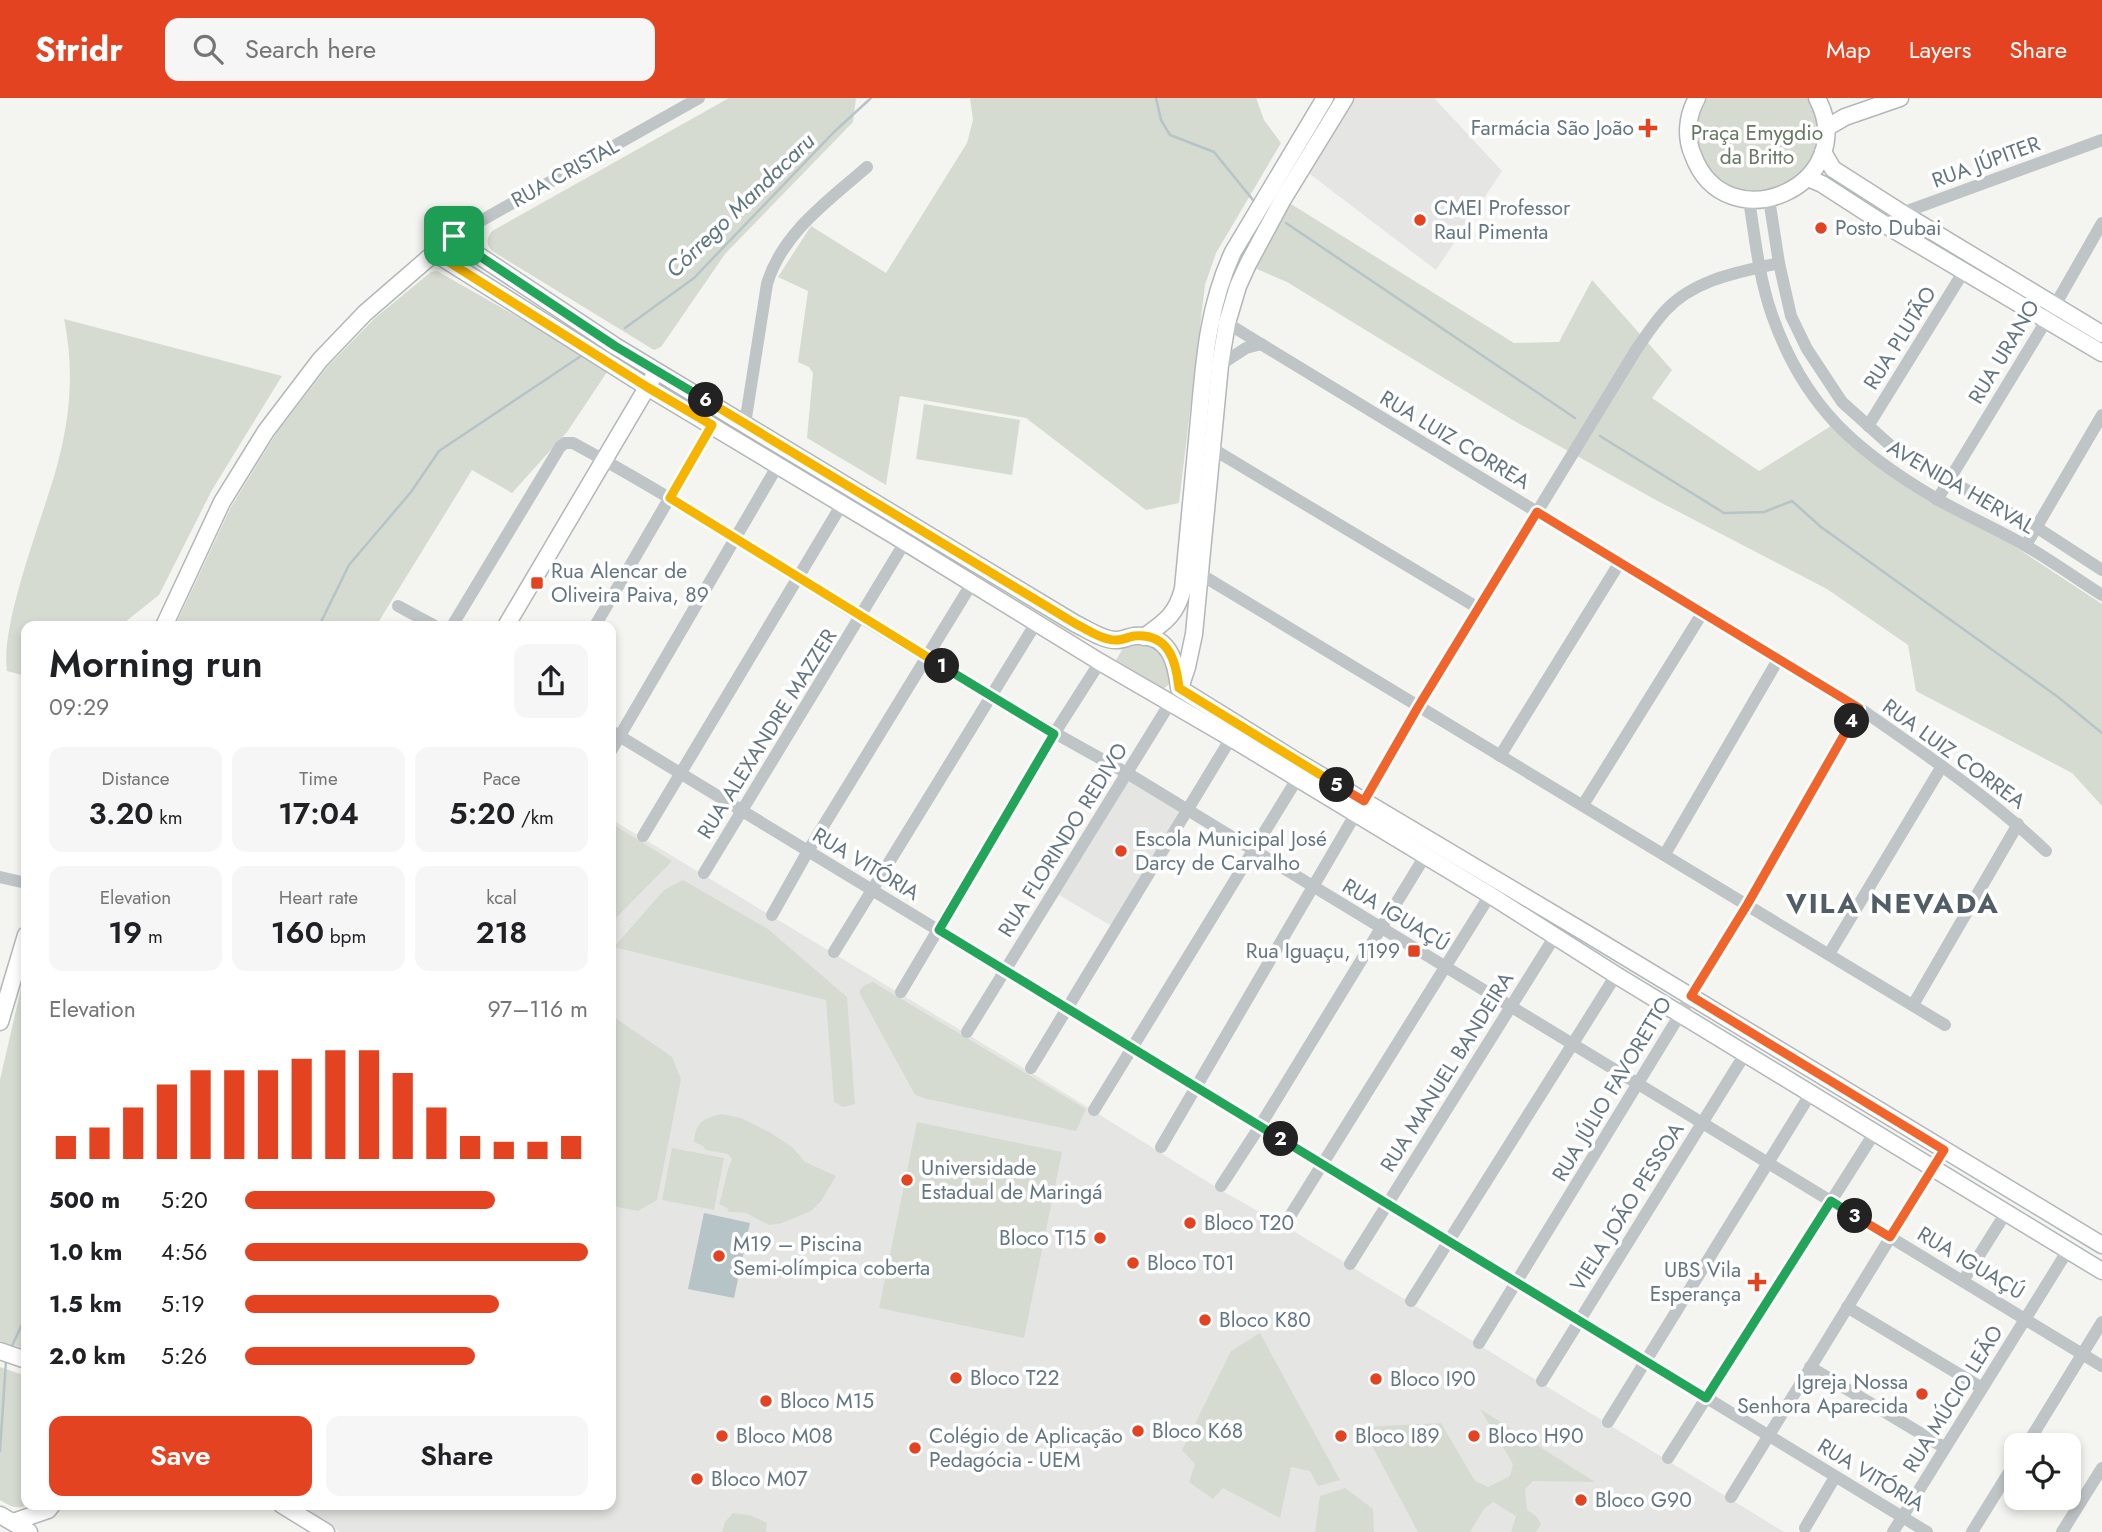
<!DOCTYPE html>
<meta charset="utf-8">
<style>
:root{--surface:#fff;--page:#f6f6f6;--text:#202124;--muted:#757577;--accent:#e44321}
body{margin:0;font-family:Jost,sans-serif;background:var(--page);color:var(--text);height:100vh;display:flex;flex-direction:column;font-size:26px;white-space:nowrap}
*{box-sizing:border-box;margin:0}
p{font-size:23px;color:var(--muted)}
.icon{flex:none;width:38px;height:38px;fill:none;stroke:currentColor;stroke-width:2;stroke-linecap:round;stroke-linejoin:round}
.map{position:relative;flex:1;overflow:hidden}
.drawer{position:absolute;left:21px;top:523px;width:595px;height:889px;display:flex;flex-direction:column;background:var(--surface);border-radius:14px;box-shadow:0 4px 10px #0003}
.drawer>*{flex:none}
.tools{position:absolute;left:2004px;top:1335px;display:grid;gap:14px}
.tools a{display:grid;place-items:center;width:77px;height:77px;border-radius:14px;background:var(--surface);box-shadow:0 4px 10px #0003;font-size:35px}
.pin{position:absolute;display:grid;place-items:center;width:60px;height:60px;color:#fff;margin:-30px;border-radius:14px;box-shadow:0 4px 10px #0006}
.km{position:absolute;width:35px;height:35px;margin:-18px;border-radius:50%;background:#222;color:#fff;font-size:19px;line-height:35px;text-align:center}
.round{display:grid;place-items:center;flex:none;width:74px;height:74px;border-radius:14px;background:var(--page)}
.head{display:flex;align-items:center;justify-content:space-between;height:119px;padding:0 28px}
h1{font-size:38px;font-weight:600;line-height:52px}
.stats{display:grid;grid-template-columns:repeat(3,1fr);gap:10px;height:119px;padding:7px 28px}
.stats div{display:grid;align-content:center;border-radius:14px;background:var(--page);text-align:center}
.stats b{font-size:30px;font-weight:600}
.stats small{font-size:19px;font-weight:400}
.stats p{font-size:19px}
.chart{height:196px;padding:14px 28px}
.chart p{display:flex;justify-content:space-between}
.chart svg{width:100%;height:126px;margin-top:7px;stroke:var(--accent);stroke-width:6}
.action{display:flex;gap:14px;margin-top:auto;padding:14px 28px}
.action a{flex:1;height:80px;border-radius:14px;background:var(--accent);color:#fff;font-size:28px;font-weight:600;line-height:80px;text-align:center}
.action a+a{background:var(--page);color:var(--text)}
ul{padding:0 28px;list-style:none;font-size:23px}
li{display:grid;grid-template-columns:112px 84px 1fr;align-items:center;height:52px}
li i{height:18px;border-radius:9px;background:var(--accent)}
header{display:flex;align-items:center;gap:42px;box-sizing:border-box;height:98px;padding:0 35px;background:var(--accent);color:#fff}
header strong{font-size:33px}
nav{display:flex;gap:38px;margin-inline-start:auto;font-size:24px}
.search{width:490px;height:63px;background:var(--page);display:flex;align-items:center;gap:18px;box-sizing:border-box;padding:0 24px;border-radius:14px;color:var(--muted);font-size:26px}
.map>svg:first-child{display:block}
.built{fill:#e5e6e4}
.green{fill:#d6dbd1}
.water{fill:#b6c4c7}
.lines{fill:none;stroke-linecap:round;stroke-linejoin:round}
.stream{stroke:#b6c4c7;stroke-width:2.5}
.major-casing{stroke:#b2b7ba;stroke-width:19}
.minor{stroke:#bfc4c6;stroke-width:12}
.major{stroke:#fff;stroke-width:16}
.split-1-casing{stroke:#fff;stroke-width:14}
.split-2-casing{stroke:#fff;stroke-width:14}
.split-3-casing{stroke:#fff;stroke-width:14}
.split-4-casing{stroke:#fff;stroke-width:14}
.split-5-casing{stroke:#fff;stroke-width:14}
.split-6-casing{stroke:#fff;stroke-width:14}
.split-7-casing{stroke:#fff;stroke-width:14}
.split-1{stroke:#f5b400;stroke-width:9}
.split-2{stroke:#22a559;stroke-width:9}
.split-3{stroke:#22a559;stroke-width:9}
.split-4{stroke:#f0652b;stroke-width:9}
.split-5{stroke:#f0652b;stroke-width:9}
.split-6{stroke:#f5b400;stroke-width:9}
.split-7{stroke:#22a559;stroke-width:9}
.poi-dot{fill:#e44321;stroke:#fff;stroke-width:2.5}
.labels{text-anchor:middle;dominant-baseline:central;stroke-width:7;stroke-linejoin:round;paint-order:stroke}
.poi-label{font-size:21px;fill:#637682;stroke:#fff;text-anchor:start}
.park-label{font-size:21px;fill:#687962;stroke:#fff}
.street-label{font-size:21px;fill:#637682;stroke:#fff}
.water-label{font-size:23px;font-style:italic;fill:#5f787f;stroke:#fff}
.district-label{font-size:28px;font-weight:bold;letter-spacing:2px;fill:#515e67;stroke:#fff}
</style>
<header>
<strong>Stridr</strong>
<div class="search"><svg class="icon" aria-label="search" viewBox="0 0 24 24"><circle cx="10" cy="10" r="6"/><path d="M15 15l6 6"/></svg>Search here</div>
<nav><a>Map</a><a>Layers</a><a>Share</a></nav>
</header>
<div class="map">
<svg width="2102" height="1434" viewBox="0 0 2102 1434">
<rect width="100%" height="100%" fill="#f4f4f0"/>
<!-- built -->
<g class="built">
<path d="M1346 0H1434L1502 73 1436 172 1302 70Z"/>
<path d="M1127 675 1187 712 1115 830 1054 794Z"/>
<path d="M611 721 1063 994 1219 1091 1295 1134 1784 1434H340L296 1407H611Z"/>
</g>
<!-- green -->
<g class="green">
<path d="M729 0H856L853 24 725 156 661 249 654 252 492 153C486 146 486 141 492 133Z"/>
<path d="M970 0H1256L1264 22 1281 45 1216 155 1205 187 1179 405 1146 412 1026 320 900 298 886 387 807 340 813 275 809 269 798 264 808 193 778 179 811 128 886 175 967 45 973 22Z"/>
<path d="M1707 0H1808C1853 84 1727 133 1700 52 1694 34 1697 15 1707 0Z"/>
<path d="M1283 101 1514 245 1559 244 1592 182 1672 272 1652 300 1759 373 1831 328 2102 506V708L2072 675 1916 593 1908 547 1827 491 1654 401 1511 321 1287 184 1245 166Z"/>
<path d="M437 173 609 271 567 334 512 395 472 372 376 528H175L231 409 277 334 328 268 375 220 431 174Z"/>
<path d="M64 221 282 278 212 392 159 497 120 528H26V578L7 573C0 527 41 424 55 375 70 323 75 274 64 221Z"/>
<path d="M924 306 1020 322 1012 377 916 361Z"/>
<path d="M1133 545 1155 548 1165 556 1172 584 1163 591 1116 562 1122 552Z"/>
<path d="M611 725 672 763 611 825Z"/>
<path d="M683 782 768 831 847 899 855 1006 843 1009 834 1004 826 902 614 849 664 792Z"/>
<path d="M26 869V1251L0 1243V982Z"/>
<path d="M873 884 1086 1011 1076 1033 927 1001 915 997 860 896V892L865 887Z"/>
<path d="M611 917 672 959 681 981 657 1102 638 1113 611 1108V1086L616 1083 611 1075Z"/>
<path d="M721 1016 741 1020 771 1035 793 1050 805 1064 836 1078 821 1103 811 1113 782 1125 769 1127 746 1115 729 1114 727 1110 719 1106C725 1090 725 1075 732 1061L728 1056 706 1052 703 1048 694 1044C696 1023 703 1021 721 1016Z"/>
<path d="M917 1024 1062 1054 1024 1240 879 1210Z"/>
<path d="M672 1050 724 1060 714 1112 662 1102Z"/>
<path d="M1260 1235 1340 1382 1318 1388 1310 1373 1291 1369 1280 1420 1223 1390 1213 1401 1189 1384 1195 1366 1182 1352 1231 1253Z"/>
<path d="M0 1269 26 1278 27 1407C16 1412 10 1408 0 1402Z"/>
<path d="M1480 1311 1595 1384 1533 1383 1525 1391 1527 1412 1536 1418 1541 1426 1536 1434H1511L1516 1418 1493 1404 1484 1411 1470 1434H1418L1362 1329 1441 1325 1475 1383 1488 1389 1510 1378 1513 1366Z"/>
<path d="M1345 1390 1373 1411 1374 1434H1315L1320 1398Z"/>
<path d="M733 1415 750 1417 767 1425 766 1434H722L725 1424Z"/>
</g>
<!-- water -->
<path class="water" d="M704 1115 750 1125 734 1200 688 1191Z"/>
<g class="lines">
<!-- stream -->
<g class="stream">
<path d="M1156 0 1161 22 1170 37 1214 54 1253 102"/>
<path d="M1286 125 1575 320"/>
<path d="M625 230 694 180 834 34 871 0"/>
<path d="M1600 338 1724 415 1764 414 1792 403 1821 429 2058 599 2102 635"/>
<path d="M319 528 349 467 411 394 439 353 584 256"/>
<path d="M11 1250 26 1218"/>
<path d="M0 1353 6 1263"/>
</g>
<!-- major casing -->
<g class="major-casing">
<g id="major">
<path d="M1697 0C1687 18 1685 39 1693 57 1726 147 1863 87 1817 0"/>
<path d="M1826 30 1845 19 1900 0"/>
<path d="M1823 54 1833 71 1902 115 2102 236"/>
<path d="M1808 80 1822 86 1884 126 2102 255"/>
<path d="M433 154 647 289 905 444 1100 564 1231 640 1490 797 1616 877 2102 1173"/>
<path d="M164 528 222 404 266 333 320 262 365 215 454 138 460 145 615 248 1076 526C1087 531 1104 543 1117 542 1123 542 1128 539 1134 538 1169 535 1176 563 1179 590L1295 662 1589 837 2102 1147"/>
<path d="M506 528 652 281"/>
<path d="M1144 539C1165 524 1176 517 1183 491 1188 438 1193 385 1198 332 1204 269 1206 213 1233 154L1325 0"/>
<path d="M1181 587 1187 569 1194 536 1220 267 1227 225 1238 188 1248 166 1283 101 1345 0"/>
<path d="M0 924 26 837"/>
<path d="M0 1253 26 1262"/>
<path d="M282 1407 326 1434"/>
<path d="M0 1417 29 1434"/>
<path d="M13 1424 48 1412 52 1407"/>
</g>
</g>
<!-- minor -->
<g class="minor">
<path d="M1769 101 1779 165 1791 218 1807 251 1842 304 1891 348 1948 382 2036 429 2102 472"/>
<path d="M1749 102C1755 140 1759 180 1772 217 1804 308 1855 353 1937 401 1966 418 1998 431 2026 448 2052 463 2077 481 2102 497"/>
<path d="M1884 126 1902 115 2102 42"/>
<path d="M454 138 699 0"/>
<path d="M1219 223 1227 225 1261 246 1246 250 1220 267"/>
<path d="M1261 246 1859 610C1924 655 1989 699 2046 753"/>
<path d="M745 326 767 186C782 135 829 102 867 69"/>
<path d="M1868 328 1964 173"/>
<path d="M1213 351 1478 510"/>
<path d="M1937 402 2046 223 2102 125"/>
<path d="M2026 447 2102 317"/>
<path d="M1200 476 1945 927"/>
<path d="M398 508 435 528"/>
<path d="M452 528 560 349 565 345H573C671 398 765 459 860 519 948 573 1036 626 1127 675L2102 1268"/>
<path d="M595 528 712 327"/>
<path d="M611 633 1927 1434"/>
<path d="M611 653 778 367"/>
<path d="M1500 658 1620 464"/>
<path d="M1583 707 1703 514"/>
<path d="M643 738 842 406"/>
<path d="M1665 756 1779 560"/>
<path d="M704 775 905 444"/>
<path d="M0 779 26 785"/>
<path d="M772 817 808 753 972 485"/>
<path d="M834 854 1036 525"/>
<path d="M1829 856 1942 668"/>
<path d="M901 894 1054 636 1100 564"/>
<path d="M1913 907 2018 726"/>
<path d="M967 934 1170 605"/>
<path d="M1031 970 1231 640"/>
<path d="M1094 1012 1297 681"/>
<path d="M1161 1049 1418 609 1636 252C1645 239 1654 225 1665 213 1694 181 1740 174 1779 165"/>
<path d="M1221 1088 1260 1028 1425 758"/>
<path d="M1287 1123 1490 797"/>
<path d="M1350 1166 1555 838"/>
<path d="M1963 1183 2007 1113"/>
<path d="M1411 1203 1616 877"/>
<path d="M1847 1209 1982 1290"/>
<path d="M1479 1245 1747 807 1859 610"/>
<path d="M1810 1269 1945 1350"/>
<path d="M1542 1283 1745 956"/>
<path d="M1608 1324 1811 995"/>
<path d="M2026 1348 2102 1224"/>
<path d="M1668 1360 1875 1034"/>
<path d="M1731 1399 1944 1052"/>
<path d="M1805 1430 1835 1379"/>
<path d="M1893 1434 2068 1152"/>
<path d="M1972 1434 2016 1363"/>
<path d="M2062 1434 2102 1370"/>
</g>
<!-- major -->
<use href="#major" class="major"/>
</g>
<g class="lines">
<!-- split-1 casing -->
<g class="split-1-casing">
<path id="split-1" d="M454 138 433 154 647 289 712 327 670 400 942 568"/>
</g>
<!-- split-2 casing -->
<g class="split-2-casing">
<path id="split-2" d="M942 568 1054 636 939 832 1281 1041"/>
</g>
<!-- split-3 casing -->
<g class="split-3-casing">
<path id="split-3" d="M1281 1041 1706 1300 1831 1103 1855 1118"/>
</g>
<!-- split-4 casing -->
<g class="split-4-casing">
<path id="split-4" d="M1852 623 1747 807 1691 898 1944 1052 1890 1139 1855 1118"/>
</g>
<!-- split-5 casing -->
<g class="split-5-casing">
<path id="split-5" d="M1337 687 1364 703 1418 609 1537 414 1859 610 1852 623"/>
</g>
<!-- split-6 casing -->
<g class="split-6-casing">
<path id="split-6" d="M706 302 1076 526C1088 532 1104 543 1117 542 1123 542 1128 539 1134 538 1169 535 1176 563 1179 590L1337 687"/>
</g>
<!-- split-7 casing -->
<g class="split-7-casing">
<path id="split-7" d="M454 138 460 145 615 248 706 302"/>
</g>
<!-- split-1 -->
<use href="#split-1" class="split-1"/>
<!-- split-2 -->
<use href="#split-2" class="split-2"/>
<!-- split-3 -->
<use href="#split-3" class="split-3"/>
<!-- split-4 -->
<use href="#split-4" class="split-4"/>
<!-- split-5 -->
<use href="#split-5" class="split-5"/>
<!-- split-6 -->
<use href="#split-6" class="split-6"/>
<!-- split-7 -->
<use href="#split-7" class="split-7"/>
</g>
<!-- markers -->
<g class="poi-dot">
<path d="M1644.5 19.5h7v7h7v7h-7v7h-7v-7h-7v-7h7z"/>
<circle cx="1420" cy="122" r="7"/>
<circle cx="1821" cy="130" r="7"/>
<rect x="530" y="478" width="14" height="14" rx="3.5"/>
<circle cx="1121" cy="753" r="7"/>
<rect x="1407" y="846" width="14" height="14" rx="3.5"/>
<circle cx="907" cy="1082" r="7"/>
<circle cx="1190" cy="1125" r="7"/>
<circle cx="1100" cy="1140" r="7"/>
<circle cx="719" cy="1158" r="7"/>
<circle cx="1133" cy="1165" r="7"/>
<path d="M1753.5 1173.5h7v7h7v7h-7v7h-7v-7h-7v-7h7z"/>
<circle cx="1205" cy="1222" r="7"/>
<circle cx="956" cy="1280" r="7"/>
<circle cx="1376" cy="1281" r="7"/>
<circle cx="1922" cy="1296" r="7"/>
<circle cx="766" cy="1303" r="7"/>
<circle cx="1138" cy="1333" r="7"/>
<circle cx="722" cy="1338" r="7"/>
<circle cx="1341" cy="1338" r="7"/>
<circle cx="1474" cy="1338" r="7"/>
<circle cx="915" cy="1350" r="7"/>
<circle cx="697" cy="1381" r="7"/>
<circle cx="1581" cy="1402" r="7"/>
</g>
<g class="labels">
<!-- poi labels -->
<g class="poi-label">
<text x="1634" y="30" text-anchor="end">Farmácia São João</text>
<text x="1434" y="110">CMEI Professor<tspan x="1434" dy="24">Raul Pimenta</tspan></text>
<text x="1835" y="130">Posto Dubai</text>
<text x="551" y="473">Rua Alencar de<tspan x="551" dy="24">Oliveira Paiva, 89</tspan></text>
<text x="1135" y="741">Escola Municipal José<tspan x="1135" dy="24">Darcy de Carvalho</tspan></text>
<text x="1400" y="853" text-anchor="end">Rua Iguaçu, 1199</text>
<text x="921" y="1070">Universidade<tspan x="921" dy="24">Estadual de Maringá</tspan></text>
<text x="1204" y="1125">Bloco T20</text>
<text x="1086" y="1140" text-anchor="end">Bloco T15</text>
<text x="733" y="1146">M19 – Piscina<tspan x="733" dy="24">Semi-olímpica coberta</tspan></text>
<text x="1147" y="1165">Bloco T01</text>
<text x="1741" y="1172" text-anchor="end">UBS Vila<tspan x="1741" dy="24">Esperança</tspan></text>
<text x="1219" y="1222">Bloco K80</text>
<text x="970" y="1280">Bloco T22</text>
<text x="1390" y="1281">Bloco I90</text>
<text x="1908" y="1284" text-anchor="end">Igreja Nossa<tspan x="1908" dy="24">Senhora Aparecida</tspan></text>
<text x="780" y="1303">Bloco M15</text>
<text x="1152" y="1333">Bloco K68</text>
<text x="736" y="1338">Bloco M08</text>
<text x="929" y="1338">Colégio de Aplicação<tspan x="929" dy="24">Pedagócia - UEM</tspan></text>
<text x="1355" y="1338">Bloco I89</text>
<text x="1488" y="1338">Bloco H90</text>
<text x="711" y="1381">Bloco M07</text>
<text x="1595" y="1402">Bloco G90</text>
</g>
<!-- park labels -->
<g class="park-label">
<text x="1757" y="35">Praça Emygdio<tspan x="1757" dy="24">da Britto</tspan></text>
</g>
<!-- street labels -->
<g class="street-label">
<text transform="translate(1986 64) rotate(-20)">RUA JÚPITER</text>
<text transform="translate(565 75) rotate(-29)">RUA CRISTAL</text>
<text transform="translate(1900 240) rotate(-58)">RUA PLUTÃO</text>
<text transform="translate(2004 254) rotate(-59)">RUA URANO</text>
<text transform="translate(1455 342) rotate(31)">RUA LUIZ CORREA</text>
<text transform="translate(1961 389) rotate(30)">AVENIDA HERVAL</text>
<text transform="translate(767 636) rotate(-58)">RUA ALEXANDRE MAZZER</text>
<text transform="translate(1954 656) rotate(36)">RUA LUIZ CORREA</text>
<text transform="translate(1063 742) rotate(-58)">RUA FLORINDO REDIVO</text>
<text transform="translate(866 766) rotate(31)">RUA VITÓRIA</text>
<text transform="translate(1396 817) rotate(31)">RUA IGUAÇÚ</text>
<text transform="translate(1447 974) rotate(-58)">RUA MANUEL BANDEIRA</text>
<text transform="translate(1612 991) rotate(-59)">RUA JÚLIO FAVORETTO</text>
<text transform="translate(1627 1109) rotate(-58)">VIELA JOÃO PESSOA</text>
<text transform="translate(1971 1165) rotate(31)">RUA IGUAÇÚ</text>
<text transform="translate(1953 1301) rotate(-58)">RUA MÚCIO LEÃO</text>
<text transform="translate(1871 1377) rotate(31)">RUA VITÓRIA</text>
</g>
<!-- water labels -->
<g class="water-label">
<text transform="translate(740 107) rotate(-44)">Córrego Mandacaru</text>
</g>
<!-- district labels -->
<g class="district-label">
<text x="1893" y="805">VILA NEVADA</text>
</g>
</g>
</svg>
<div class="tools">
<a><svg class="icon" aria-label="locate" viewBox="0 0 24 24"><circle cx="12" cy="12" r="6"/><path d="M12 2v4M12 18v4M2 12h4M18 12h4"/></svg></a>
</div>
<div class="pin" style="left:454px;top:138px;background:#1e9e55"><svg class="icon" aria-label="arrive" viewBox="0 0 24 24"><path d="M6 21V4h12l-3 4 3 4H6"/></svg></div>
<b class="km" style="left:942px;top:568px">1</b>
<b class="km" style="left:1281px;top:1041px">2</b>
<b class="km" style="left:1855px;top:1118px">3</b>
<b class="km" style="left:1852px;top:623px">4</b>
<b class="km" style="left:1337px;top:687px">5</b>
<b class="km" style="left:706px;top:302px">6</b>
<section class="drawer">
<div class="head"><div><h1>Morning run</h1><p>09:29</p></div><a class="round"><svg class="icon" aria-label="share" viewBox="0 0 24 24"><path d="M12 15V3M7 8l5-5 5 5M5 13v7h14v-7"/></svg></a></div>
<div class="stats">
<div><p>Distance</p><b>3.20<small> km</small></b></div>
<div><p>Time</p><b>17:04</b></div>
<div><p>Pace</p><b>5:20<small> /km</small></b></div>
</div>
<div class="stats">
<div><p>Elevation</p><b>19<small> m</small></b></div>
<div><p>Heart rate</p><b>160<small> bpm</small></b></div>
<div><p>kcal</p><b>218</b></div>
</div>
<div class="chart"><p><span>Elevation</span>97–116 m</p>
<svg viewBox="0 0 160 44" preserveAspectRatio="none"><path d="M5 44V36M15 44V33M25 44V26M35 44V18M45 44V13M55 44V13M65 44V13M75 44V9M85 44V6M95 44V6M105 44V14M115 44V26M125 44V36M135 44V38M145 44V38M155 44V36"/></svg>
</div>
<ul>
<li><b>500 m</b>5:20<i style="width:73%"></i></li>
<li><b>1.0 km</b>4:56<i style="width:100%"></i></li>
<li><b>1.5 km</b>5:19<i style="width:74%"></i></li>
<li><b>2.0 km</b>5:26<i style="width:67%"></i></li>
</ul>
<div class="action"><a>Save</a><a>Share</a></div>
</section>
</div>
